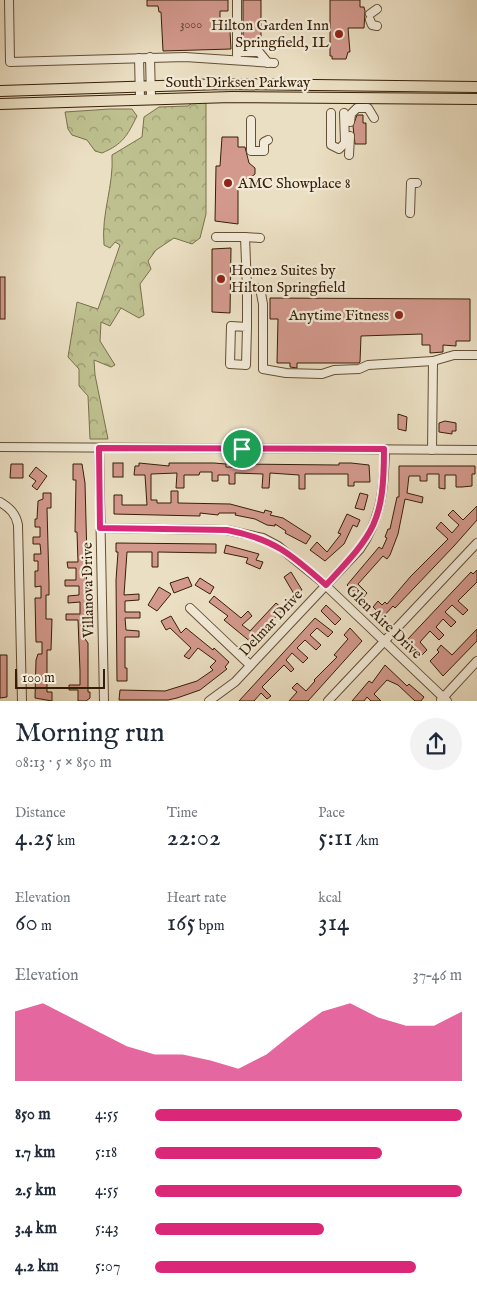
<!DOCTYPE html>
<meta charset="utf-8">
<style>
:root{--surface:#fff;--page:#f2f2f3;--text:#1f2937;--muted:#747a83;--accent:#db2777}
body{margin:0;font-family:"IM FELL English",serif;background:var(--page);color:var(--text);height:100vh;display:flex;flex-direction:column;font-size:19px;white-space:nowrap}
*{box-sizing:border-box;margin:0}
p{font-size:16px;color:var(--muted)}
.icon{flex:none;width:28px;height:28px;fill:none;stroke:currentColor;stroke-width:2;stroke-linecap:round;stroke-linejoin:round}
.map{position:relative;height:701px;overflow:hidden}
.details{display:flex;flex-direction:column;background:var(--surface);flex:1}
.details>*{flex:none}
.scale{position:absolute;left:15px;bottom:12px;width:90px;box-sizing:border-box;padding-left:5px;border:2px solid #361f05;border-top:0;font-size:14px;line-height:18px;white-space:nowrap;color:#361f05;-webkit-text-stroke:4px #f2ead8;paint-order:stroke}
.pin{position:absolute;display:grid;place-items:center;width:42px;height:42px;color:#fff;margin:-21px;border:2px solid #fff;border-radius:50%;box-shadow:0 1px 5px #0007}
.round{display:grid;place-items:center;flex:none;width:52px;height:52px;border-radius:26px;background:var(--page)}
.headline{display:flex;align-items:center;justify-content:space-between;height:85px;padding:0 15px}
h1{font-size:28px;font-weight:600;line-height:38px}
.metrics{display:grid;grid-template-columns:repeat(3,1fr);gap:8px;height:85px;padding:5px 15px}
.metrics div{display:grid;align-content:center}
.metrics b{font-size:25px;font-weight:600}
.metrics small{font-size:14px;font-weight:400}
.metrics p{font-size:14px}
.chart{height:140px;padding:10px 15px}
.chart p{display:flex;justify-content:space-between}
.chart svg{width:100%;height:90px;margin-top:5px;fill:var(--accent);opacity:.7}
ul{padding:0 15px;list-style:none;font-size:16px}
li{display:grid;grid-template-columns:80px 60px 1fr;align-items:center;height:38px}
li i{height:12px;border-radius:6px;background:var(--accent)}
.map>svg:first-child{display:block}
.forest{fill:url(#forest-crowns);stroke:#7a704a}
.building{fill:#d3998d;stroke:#361f05}
.lines{fill:none;stroke-linecap:round;stroke-linejoin:round}
.minor-casing{stroke:#634f34;stroke-width:10}
.major-casing{stroke:#361f05;stroke-width:12}
.minor{stroke:#f2ead8;stroke-width:8}
.major{stroke:#ebdfc3;stroke-width:10}
.route-casing{stroke:#fff;stroke-width:10}
.route{stroke:#db2777;stroke-width:6}
.poi-dot{fill:#8f2418;stroke:#f2ead8;stroke-width:2}
.labels{text-anchor:middle;dominant-baseline:central;stroke-width:4.5;stroke-linejoin:round;paint-order:stroke}
.number-label{font-size:12px;fill:#5d3e27}
.poi-label{font-size:15px;fill:#361f05;stroke:#f2ead8;text-anchor:end}
.street-label{font-size:15px;fill:#361f05;stroke:#f2ead8}
</style>
<div class="map">
<svg width="477" height="701" viewBox="0 0 477 701">
<defs>
<pattern id="forest-crowns" width="20" height="18" patternUnits="userSpaceOnUse" patternTransform="scale(1.25)"><rect width="20" height="18" fill="#bec08f"/><path d="M2 6a3 3 0 1 1 6 0M12 15a3 3 0 1 1 6 0" fill="none" stroke="#9b9b73"/></pattern>
</defs>
<rect width="100%" height="100%" fill="#ebdfc3"/>
<filter id="stains"><feTurbulence type="fractalNoise" baseFrequency=".004" numOctaves="4"/><feColorMatrix values="0 0 0 0 .2 0 0 0 0 .09 0 0 0 0 .02 0 0 0 .5 -.17"/></filter>
<radialGradient id="worn" r=".72"><stop offset=".6" stop-color="#630" stop-opacity="0"/><stop offset="1" stop-color="#630" stop-opacity=".3"/></radialGradient>
<!-- forest -->
<g class="forest">
<path d="M195 101H206V214L200 238 192 244 174 238 156 250 148 261 151 269 140 284 144 315 139 318 121 308 110 326 101 322 100 341 115 365 111 367 94 360 95 375 108 439H90L88 396 79 386V369L68 357 77 302 98 309 120 245 115 242 110 248 104 245C101 213 114 186 112 155L142 137 144 117 159 107 188 106Z"/>
<path d="M110 109H132L137 116C127 136 123 144 102 153L95 151 87 140 72 135 68 129 65 112Z"/>
</g>
<!-- building -->
<g class="building">
<path d="M147 0H228V11H220V31H230L231 49 163 51 161 12H159L158 6H147Z"/>
<path d="M243 0H261V37H258V44H255V46H243Z"/>
<path d="M330 0H360V7H364L365 11 364 28H348L350 52H348L346 59H332V56H330Z"/>
<path d="M357 115H363V123H366V144H355L353 126Z"/>
<path d="M222 137H238V147H245L249 163 255 168V174L250 178 249 176 238 186V224L215 221 216 166H220Z"/>
<path d="M231 248 230 313 212 312V249Z"/>
<rect x="0" y="277" width="5" height="42"/>
<path d="M270 298 470 299V341H456V346L443 345V352L430 353V345H422V334L361 336 360 362 359 363H297V368L290 367V363H277L278 319H270Z"/>
<path d="M398 414 407 417 406 431 398 429Z"/>
<path d="M445 421 456 423V431H452V434L439 432V423Z"/>
<rect x="113" y="463" width="10" height="14"/>
<path d="M139 463 169 466V463H214L226 464V467H236V464L339 465V463H351L369 465 370 482H354V486H348V474H305V489H299V475L270 473 269 488H262L263 474 235 473V484H229V475H218V481H212V472H200L199 475H184V488H176L177 473 151 474V500H157V503H171V491H178V503L230 504 264 513 265 510 272 512 270 515 283 518 311 536 306 544 285 533 286 531 275 524V526L267 525 255 519 235 515 236 513H219L218 515 200 513V516L114 514V495H122V505H147L145 475H134L135 466H139Z"/>
<path d="M11 464H23V478H10Z"/>
<path d="M73 464H82L85 483 87 558 85 639 88 643V692H90V698L86 701H78V690H69V685H80V671L78 620H66V614H80V602L68 603V596L79 595V586H65V580H76V568H68L67 562H78L77 532H75L76 480H73Z"/>
<path d="M399 466H475V474H472V486L462 487H456V475H445V489L439 488V474H427V481H420V476H409L407 493 423 497 422 503 405 499 398 534 390 555 387 559 383 556 358 584 367 593 362 599 347 585 379 547 382 549 387 538 385 537 388 529H390L397 497H399Z"/>
<path d="M36 467 47 476 37 490 32 486 36 481 29 476Z"/>
<path d="M43 493H51V508H47L49 584V595H46V619H52L51 650H47V692H52V701L35 698 36 660 38 654H42V642H36L35 598H41V586L35 587V571H38V561H34V554H41L40 544H33V537H40V527H35V519H37L38 501 43 499Z"/>
<path d="M360 493 368 495 364 510 355 508Z"/>
<path d="M477 506V520L454 546 395 608 393 606 382 618 376 613 377 611 373 607 378 601 382 605 385 602 387 604 411 576 448 539 436 528 441 522 452 533 459 525 448 515 453 510 463 520Z"/>
<path d="M347 514 360 520 357 527 353 525 344 544 325 561 310 550 317 542 327 552 341 534 338 533Z"/>
<path d="M116 543 216 544V553L158 552V567H152V552H127L124 595 139 594V600L125 601V612H140V618H125L126 630 139 631V637H125V668H127V681H117L116 580 118 552H116Z"/>
<path d="M226 545 259 554 256 560 263 562 260 569 246 563 248 558 224 553Z"/>
<path d="M477 570V582L458 601 468 610 463 615 452 605 445 612 456 622 451 627 443 619 436 627 444 635 439 640 430 631 420 642 427 650 422 655 414 649 406 641 471 572 473 574Z"/>
<path d="M291 572 302 590 294 594 284 577Z"/>
<path d="M188 577 192 586 174 593 170 583Z"/>
<path d="M200 578 214 587 210 594 195 585Z"/>
<path d="M159 587 171 594 157 611 148 605Z"/>
<path d="M214 596 241 618 248 611 252 616 242 625 250 631 276 603 283 609 262 632 260 630 252 643 224 620 228 616 209 602Z"/>
<path d="M326 605 341 619 335 625 321 611Z"/>
<path d="M171 616 181 633 186 628 213 650 214 648 229 662 225 667 227 669 200 690 177 698 168 700H119L120 690 165 691 197 681 213 670 210 667 216 661 198 648 189 659 184 656 191 648 170 628 166 630 161 621Z"/>
<path d="M315 618 333 632 328 637 317 628 310 635 321 645 316 650 305 640 297 648 308 658 303 663 292 653 286 660 294 669 291 672 284 665 262 687 271 696 267 699 261 693 254 701H239Z"/>
<path d="M350 628 362 641 308 701H289L297 692 292 688 297 683 306 691 315 681 314 680 337 657 334 655 348 639 344 635Z"/>
<path d="M477 629V641L443 676 430 661 439 652 437 650 441 645 452 655Z"/>
<path d="M0 655H7V697L0 698Z"/>
<path d="M385 665 407 686 409 684 424 697 421 701H415L398 685 387 680 374 694 381 701H371L367 697 364 701H352L369 681 372 683Z"/>
</g>
<g class="lines">
<!-- minor casing -->
<g class="minor-casing">
<g id="minor">
<path d="M9 0 10 62 185 57 274 63"/>
<path d="M237 0V52"/>
<path d="M370 14 377 9"/>
<path d="M370 20 372 25 377 26"/>
<path d="M237 55V52H259L268 63"/>
<path d="M150 57 151 98"/>
<path d="M139 58 140 98"/>
<path d="M331 113V145L339 149 345 143 344 113"/>
<path d="M251 120V151H264V142L268 140"/>
<path d="M350 122 351 114 357 108H368L374 118"/>
<path d="M349 155 350 136"/>
<path d="M410 213 411 183H417"/>
<path d="M216 237H245L247 288H260L263 304V369L286 373 322 374 334 370 359 369 368 365 433 361 454 355H477"/>
<path d="M245 237 260 238"/>
<path d="M247 327 246 365 230 364 231 326 247 327V288"/>
<path d="M0 447 477 450"/>
<path d="M99 448 104 701"/>
<path d="M432 450 433 361"/>
<path d="M0 502C10 508 16 514 18 525L22 701"/>
<path d="M100 528 227 530 263 538 278 546 321 581 447 701"/>
<path d="M190 608 250 665"/>
<path d="M441 700 477 661"/>
<path d="M209 701 235 682 360 549C382 517 384 487 385 449"/>
<path d="M328 701 477 543"/>
</g>
</g>
<!-- major casing -->
<g class="major-casing">
<g id="major">
<path d="M0 91 223 84 477 87"/>
<path d="M0 104 232 97 477 99"/>
</g>
</g>
<!-- minor -->
<use href="#minor" class="minor"/>
<!-- major -->
<use href="#major" class="major"/>
</g>
<g class="lines">
<!-- route casing -->
<g class="route-casing">
<path id="route" d="M99 448 384 449C384 523 374 533 326 585 291 554 274 539 227 530L100 528Z"/>
</g>
<!-- route -->
<use href="#route" class="route"/>
</g>
<!-- markers -->
<g class="poi-dot">
<circle cx="339" cy="34" r="5"/>
<circle cx="228" cy="183" r="5"/>
<circle cx="221" cy="279" r="5"/>
<circle cx="399" cy="315" r="5"/>
</g>
<g class="labels">
<!-- number labels -->
<g class="number-label">
<text x="191" y="24">3000</text>
</g>
<!-- poi labels -->
<g class="poi-label">
<text x="329" y="25">Hilton Garden Inn<tspan x="329" dy="17">Springfield, IL</tspan></text>
<text x="238" y="183" text-anchor="start">AMC Showplace 8</text>
<text x="231" y="270" text-anchor="start">Home2 Suites by<tspan x="231" dy="17">Hilton Springfield</tspan></text>
<text x="389" y="315">Anytime Fitness</text>
</g>
<!-- street labels -->
<g class="street-label">
<text x="238" y="82">South Dirksen Parkway</text>
<text transform="translate(88 590) rotate(-91)">Villanova Drive</text>
<text transform="translate(384 622) rotate(44)">Glen Aire Drive</text>
<text transform="translate(271 623) rotate(-47)">Delmar Drive</text>
</g>
</g>
<rect width="100%" height="100%" filter="url(#stains)"/>
<rect width="100%" height="100%" fill="url(#worn)"/>
</svg>
<div class="scale">100 m</div>
<div class="pin" style="left:242px;top:449px;background:#1e9e55"><svg class="icon" aria-label="arrive" viewBox="0 0 24 24"><path d="M6 21V4h12l-3 4 3 4H6"/></svg></div>
</div>
<section class="details">
<div class="headline"><div><h1>Morning run</h1><p>08:13 · 5 × 850 m</p></div><a class="round"><svg class="icon" aria-label="share" viewBox="0 0 24 24"><path d="M12 15V3M7 8l5-5 5 5M5 13v7h14v-7"/></svg></a></div>
<div class="metrics">
<div><p>Distance</p><b>4.25<small> km</small></b></div>
<div><p>Time</p><b>22:02</b></div>
<div><p>Pace</p><b>5:11<small> /km</small></b></div>
</div>
<div class="metrics">
<div><p>Elevation</p><b>60<small> m</small></b></div>
<div><p>Heart rate</p><b>165<small> bpm</small></b></div>
<div><p>kcal</p><b>314</b></div>
</div>
<div class="chart"><p><span>Elevation</span>37–46 m</p>
<svg viewBox="0 0 160 44" preserveAspectRatio="none"><path d="M0 44V10L10 6L20 13L30 20L40 27L50 31L60 31L70 34L80 38L90 31L100 20L110 10L120 6L130 13L140 17L150 17L160 10V44z"/></svg>
</div>
<ul>
<li><b>850 m</b>4:55<i style="width:100%"></i></li>
<li><b>1.7 km</b>5:18<i style="width:74%"></i></li>
<li><b>2.5 km</b>4:55<i style="width:100%"></i></li>
<li><b>3.4 km</b>5:43<i style="width:55%"></i></li>
<li><b>4.2 km</b>5:07<i style="width:85%"></i></li>
</ul>
</section>
